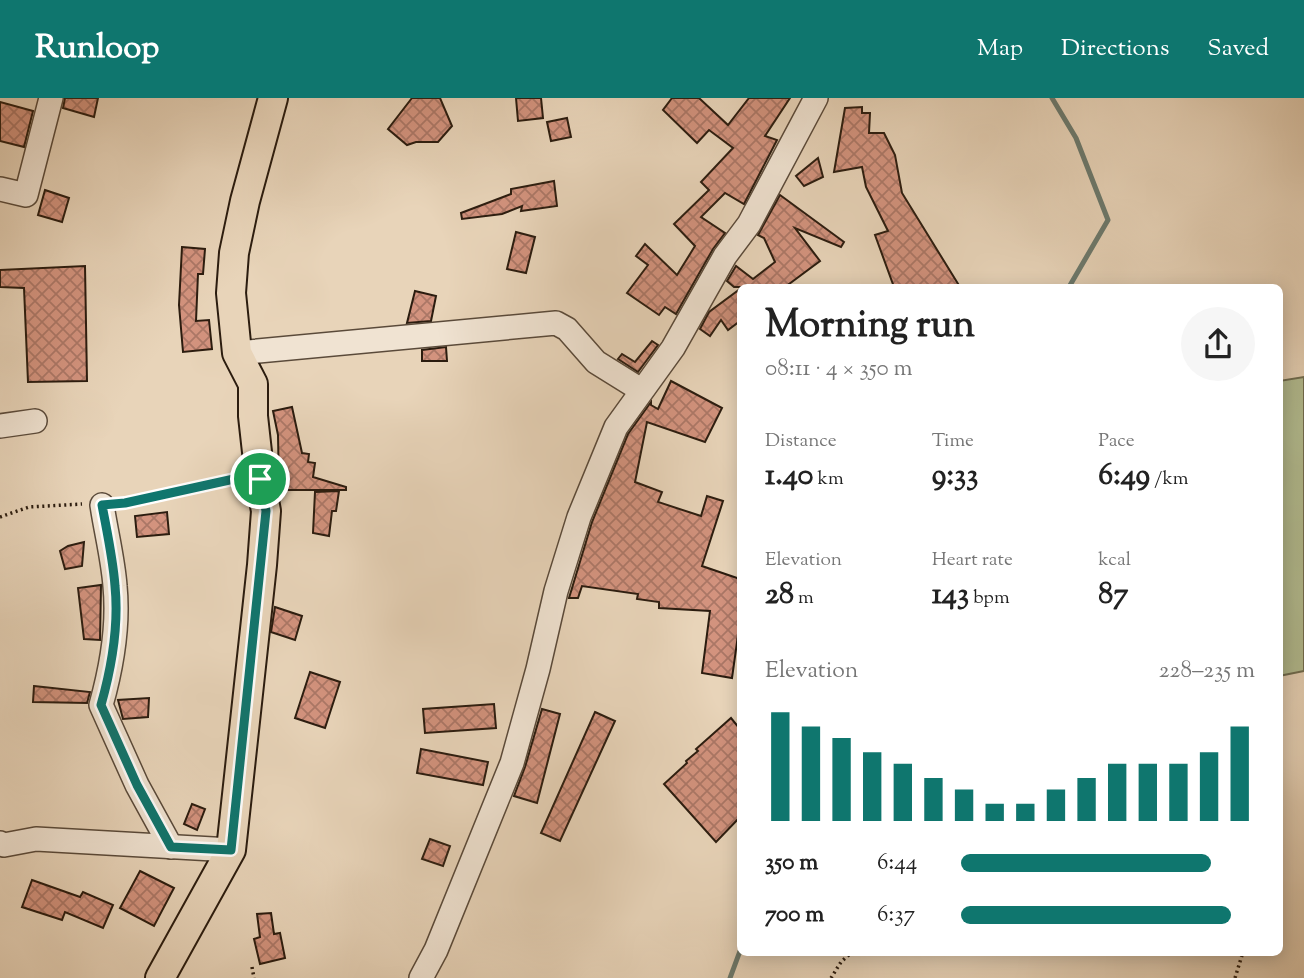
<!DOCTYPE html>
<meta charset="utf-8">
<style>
:root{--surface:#fff;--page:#f6f6f6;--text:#222;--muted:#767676;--accent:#0f766e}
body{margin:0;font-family:"Sorts Mill Goudy",serif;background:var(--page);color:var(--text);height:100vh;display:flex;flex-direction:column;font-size:26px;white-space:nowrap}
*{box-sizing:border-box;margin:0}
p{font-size:23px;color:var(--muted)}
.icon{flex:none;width:38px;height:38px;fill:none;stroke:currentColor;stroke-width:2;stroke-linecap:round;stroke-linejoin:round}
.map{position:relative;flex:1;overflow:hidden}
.side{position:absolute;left:737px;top:186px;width:546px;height:672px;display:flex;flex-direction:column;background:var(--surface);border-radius:10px;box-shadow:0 4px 18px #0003}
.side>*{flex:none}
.pin{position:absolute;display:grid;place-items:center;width:60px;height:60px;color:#fff;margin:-30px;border:4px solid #fff;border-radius:50%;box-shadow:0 2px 7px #0007}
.round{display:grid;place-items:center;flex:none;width:74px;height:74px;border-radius:37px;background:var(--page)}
.overview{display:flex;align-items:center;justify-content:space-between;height:119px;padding:0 28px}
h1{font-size:38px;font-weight:700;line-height:52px}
.figures{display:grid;grid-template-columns:repeat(3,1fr);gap:10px;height:119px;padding:7px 28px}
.figures div{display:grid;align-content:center}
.figures b{font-size:30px;font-weight:700}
.figures small{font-size:19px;font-weight:400}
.figures p{font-size:19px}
.chart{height:196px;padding:14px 28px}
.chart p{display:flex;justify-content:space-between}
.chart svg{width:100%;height:126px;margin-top:7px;stroke:var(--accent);stroke-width:6}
ul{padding:0 28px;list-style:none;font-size:23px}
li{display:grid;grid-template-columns:112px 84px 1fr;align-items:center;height:52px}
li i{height:18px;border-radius:9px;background:var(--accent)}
header{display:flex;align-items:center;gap:42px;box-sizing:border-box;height:98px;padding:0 35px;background:var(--accent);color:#fff}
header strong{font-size:33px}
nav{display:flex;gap:38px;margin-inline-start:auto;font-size:24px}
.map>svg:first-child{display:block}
.green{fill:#b2bd92;stroke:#6e6c50;stroke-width:2}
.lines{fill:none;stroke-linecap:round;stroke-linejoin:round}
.stream{stroke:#6c7a6e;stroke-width:5}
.building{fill:url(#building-cross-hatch);stroke:#2b1c0f;stroke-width:2}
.minor-casing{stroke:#5a4a3a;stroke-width:26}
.major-casing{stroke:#2b1c0f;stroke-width:32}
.path{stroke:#2b1c0f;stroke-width:3.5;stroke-dasharray:2 3.5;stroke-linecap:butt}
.minor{stroke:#f0e3d2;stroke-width:23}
.major{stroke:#e8d4b9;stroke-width:28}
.route-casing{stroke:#fff;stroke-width:14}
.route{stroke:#0f766e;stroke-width:9}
</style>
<header>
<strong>Runloop</strong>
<nav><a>Map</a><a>Directions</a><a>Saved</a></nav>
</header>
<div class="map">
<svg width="1304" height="880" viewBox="0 0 1304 880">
<defs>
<pattern id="building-cross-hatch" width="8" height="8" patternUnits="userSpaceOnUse" patternTransform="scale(1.75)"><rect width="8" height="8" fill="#d3937e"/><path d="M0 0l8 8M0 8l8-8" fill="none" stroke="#ab7766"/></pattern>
</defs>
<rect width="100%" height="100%" fill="#e8d4b9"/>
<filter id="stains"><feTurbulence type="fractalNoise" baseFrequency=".00286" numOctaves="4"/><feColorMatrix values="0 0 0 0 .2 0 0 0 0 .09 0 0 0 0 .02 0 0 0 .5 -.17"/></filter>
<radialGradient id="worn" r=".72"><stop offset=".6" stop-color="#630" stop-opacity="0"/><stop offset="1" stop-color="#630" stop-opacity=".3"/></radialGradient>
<!-- green -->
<path class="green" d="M1304 279V573L1279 578V283Z"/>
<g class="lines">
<!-- stream -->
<g class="stream">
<path d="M1052 0 1076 40 1108 122 1069 189"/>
<path d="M730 880 740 853"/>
</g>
</g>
<!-- building -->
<g class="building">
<path d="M65 0H98L94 19 63 10Z"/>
<path d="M412 0H440L452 28 438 44H416L407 47 388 31Z"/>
<path d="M516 0H541L543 20 518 23Z"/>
<path d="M672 0H699L728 27 749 0H790L765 38 777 42 744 106 725 95 701 119 725 135 713 151 676 216 665 209 659 217 627 195 648 167 636 158 645 146 677 177 695 148 674 126 709 92 701 84 733 50 709 32 697 45 663 12Z"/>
<path d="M0 4 33 13 24 49 0 43Z"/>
<path d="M862 9V15H870L869 35H884L895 57 902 95 960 189H894L875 137 888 133 866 89 862 69 834 74 845 10Z"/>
<path d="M567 20 571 39 551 43 547 24Z"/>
<path d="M818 60 823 79 804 88 796 78Z"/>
<path d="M554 83 557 108 521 113 522 108 502 116 462 121 461 115 511 96V91Z"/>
<path d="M45 92 69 100 62 124 38 117Z"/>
<path d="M780 97 844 144 841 149 795 130 820 163 785 189H734L727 183 736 168 753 181 775 164 764 140 758 137Z"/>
<path d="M516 134 535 139 526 175 507 171Z"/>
<path d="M182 149 205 151 203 176H198L196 223 209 222 212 251 183 254 179 207Z"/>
<path d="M85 168 87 283 28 284 24 190 0 189V172Z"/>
<path d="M740 191V223L728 232 721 222 710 238 700 231 709 214Z"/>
<path d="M415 193 436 198 431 223 407 225Z"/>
<path d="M652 243 658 247 638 274 618 261 622 256 635 264Z"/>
<path d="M446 249 447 263H422V252Z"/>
<path d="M671 283 722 310 705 344 647 324 635 384 662 394 658 404 701 418 707 398 723 403 702 468 740 481V523L732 580 702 575 710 513 659 510V504L637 501 638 496 582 488 578 500H569L592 424 628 336 651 304V307L658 311Z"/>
<path d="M292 309 302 355 309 356 308 364 315 365 313 379 346 389V392H279L278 337 273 313Z"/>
<path d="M339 393 336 413H332L329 438 313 435 315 394Z"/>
<path d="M167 414 169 436 137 439 135 418Z"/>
<path d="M84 444 82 468 65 471 60 453 68 448Z"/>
<path d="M101 487 100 542 84 541 78 490Z"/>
<path d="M275 509 302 518 295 542 271 534Z"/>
<path d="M310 574 340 584 325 630 295 620Z"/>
<path d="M34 588 90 594 87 605 33 604Z"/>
<path d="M149 600 148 619 123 621 118 602Z"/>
<path d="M494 606 496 630 425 635 423 611Z"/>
<path d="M542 611 560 616 537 705 514 698 525 669Z"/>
<path d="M595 614 615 623 560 743 541 735Z"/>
<path d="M731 620 740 631V719L716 744 664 686 687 665 686 663 698 653 696 651Z"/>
<path d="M421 651 488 664 483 687 417 675Z"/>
<path d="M192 706 205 711 197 732 184 726Z"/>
<path d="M430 741 450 748 443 768 422 761Z"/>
<path d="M140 773 174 790 154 828 120 810Z"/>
<path d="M32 782 80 799 83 794 113 807 103 830 65 814 62 822 22 809Z"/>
<path d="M271 815 274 836 280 835 285 860 260 866 254 841 260 839 257 816Z"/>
</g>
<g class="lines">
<!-- minor casing -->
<g class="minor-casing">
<g id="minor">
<path d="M0 91 26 97 51 0"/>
<path d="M237 255 556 225 567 231 596 264 641 292"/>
<path d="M0 328 35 323"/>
<path d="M102 407C106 434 113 461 115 488 119 529 112 568 101 607L137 687 171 749"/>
<path d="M0 745 4 747 36 741 231 752"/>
<path d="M421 880 436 852 512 665 538 571 556 493 579 419 616 329 673 250 725 158 749 126 816 0"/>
</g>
</g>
<!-- major casing -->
<g class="major-casing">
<path id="major" d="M160 880 231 752 262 467 266 413 260 381 253 318V286L237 255 231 195 234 155 245 103 273 0"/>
</g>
<!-- path -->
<g class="path">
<path d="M121 405 237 380"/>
<path d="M0 419 29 409 82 406"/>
<path d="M252 869 254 880"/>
<path d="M831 880 841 864 852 854"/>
<path d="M1235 880 1243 854"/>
</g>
<!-- minor -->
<use href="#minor" class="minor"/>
<!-- major -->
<use href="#major" class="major"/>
</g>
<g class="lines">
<!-- route casing -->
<g class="route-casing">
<path id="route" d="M243 379 260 381 266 413 231 752 171 749 137 687 101 607C112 568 119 528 115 488 113 461 107 434 102 407L125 405Z"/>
</g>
<!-- route -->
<use href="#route" class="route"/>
</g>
<rect width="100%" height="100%" filter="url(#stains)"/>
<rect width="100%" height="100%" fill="url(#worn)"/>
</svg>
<div class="pin" style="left:260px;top:381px;background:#1e9e55"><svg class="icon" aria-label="arrive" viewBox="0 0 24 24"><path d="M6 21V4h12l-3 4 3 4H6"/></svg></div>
<section class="side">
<div class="overview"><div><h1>Morning run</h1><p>08:11 · 4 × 350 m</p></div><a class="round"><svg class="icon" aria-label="share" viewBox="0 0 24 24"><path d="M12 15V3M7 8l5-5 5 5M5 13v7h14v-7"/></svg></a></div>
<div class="figures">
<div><p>Distance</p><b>1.40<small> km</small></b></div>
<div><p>Time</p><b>9:33</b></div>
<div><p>Pace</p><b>6:49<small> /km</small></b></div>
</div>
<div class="figures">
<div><p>Elevation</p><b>28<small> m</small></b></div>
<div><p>Heart rate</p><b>143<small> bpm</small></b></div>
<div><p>kcal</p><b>87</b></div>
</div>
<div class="chart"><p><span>Elevation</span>228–235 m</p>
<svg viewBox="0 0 160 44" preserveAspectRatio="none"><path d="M5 44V6M15 44V11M25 44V15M35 44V20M45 44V24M55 44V29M65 44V33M75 44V38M85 44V38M95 44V33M105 44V29M115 44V24M125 44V24M135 44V24M145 44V20M155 44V11"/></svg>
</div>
<ul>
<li><b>350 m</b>6:44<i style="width:85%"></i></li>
<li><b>700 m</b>6:37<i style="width:92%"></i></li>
</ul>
</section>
</div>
